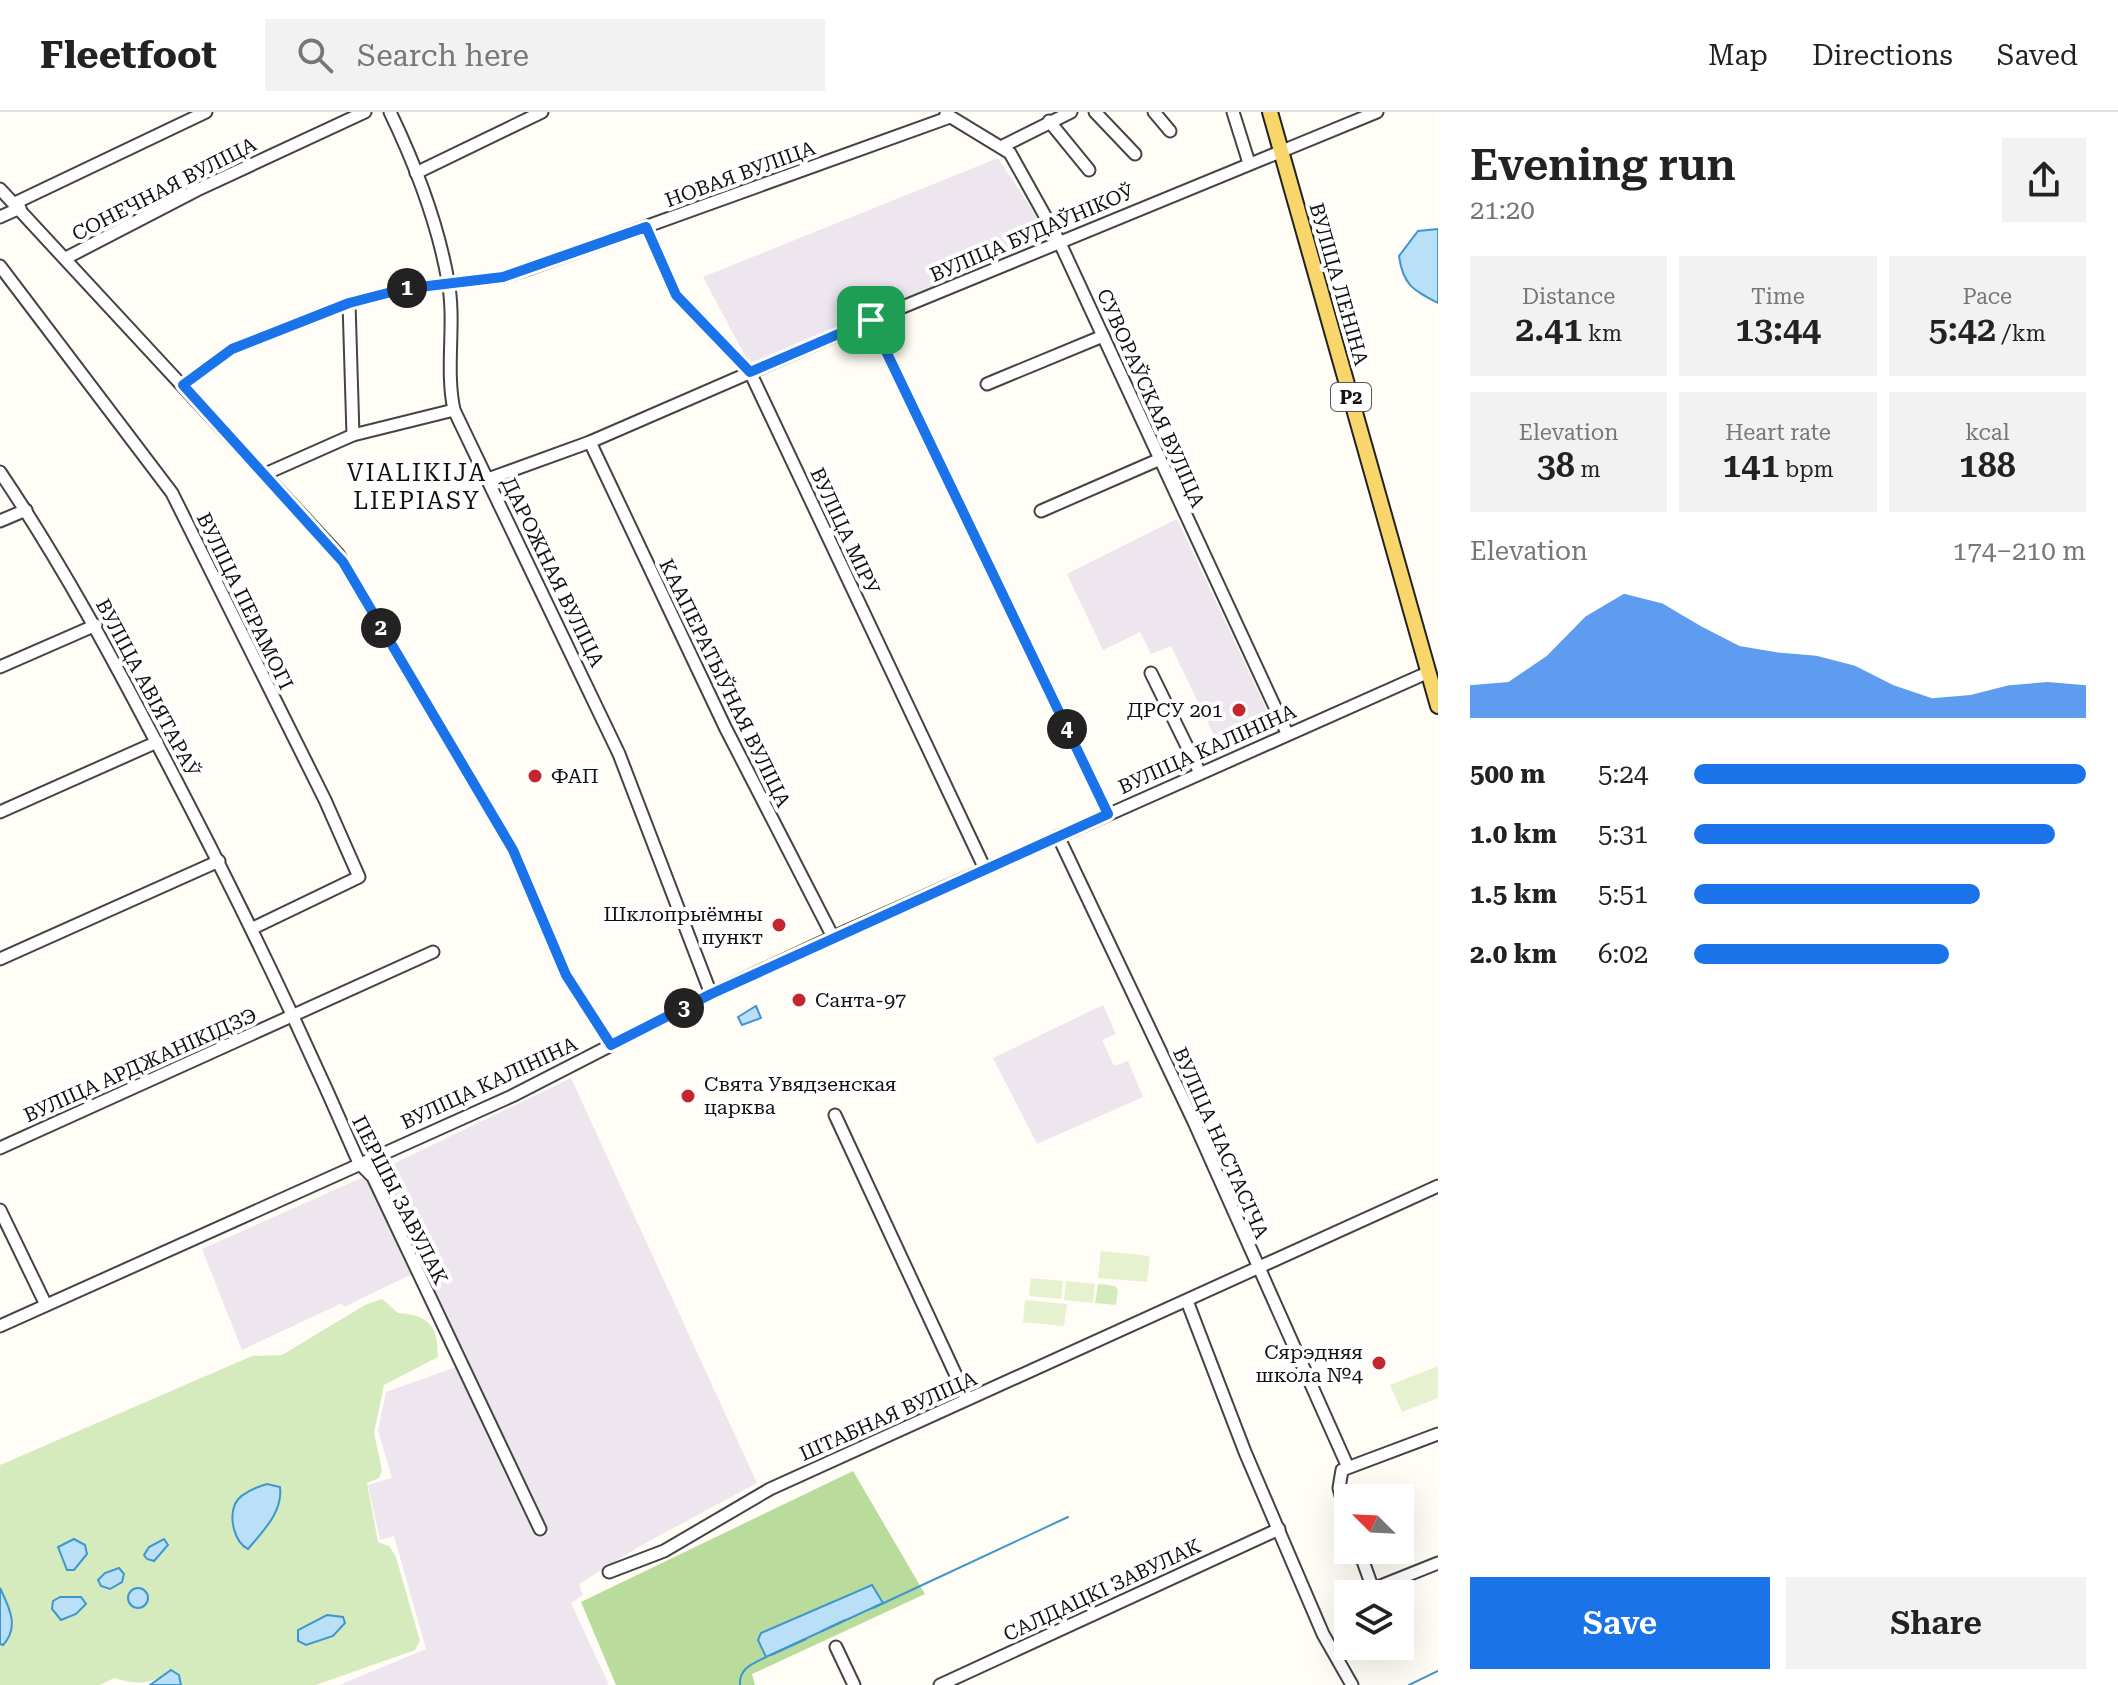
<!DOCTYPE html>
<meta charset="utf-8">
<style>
:root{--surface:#fff;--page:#f2f2f2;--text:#222;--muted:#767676;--line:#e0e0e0;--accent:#1a73e8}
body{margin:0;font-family:"Roboto Serif",serif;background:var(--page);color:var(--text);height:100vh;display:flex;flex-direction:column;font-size:30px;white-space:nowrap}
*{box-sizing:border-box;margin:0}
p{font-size:26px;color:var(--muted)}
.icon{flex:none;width:44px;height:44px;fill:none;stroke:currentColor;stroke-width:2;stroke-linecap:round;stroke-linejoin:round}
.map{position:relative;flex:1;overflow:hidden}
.drawer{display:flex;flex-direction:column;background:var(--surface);width:680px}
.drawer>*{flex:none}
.needle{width:52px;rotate:294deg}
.controls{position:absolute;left:1334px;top:1372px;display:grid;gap:16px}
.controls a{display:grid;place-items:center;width:80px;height:80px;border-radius:0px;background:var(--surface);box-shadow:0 8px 32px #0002;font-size:40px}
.pin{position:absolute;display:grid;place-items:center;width:68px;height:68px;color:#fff;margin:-34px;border-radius:16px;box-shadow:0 4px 12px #0006}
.km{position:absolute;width:40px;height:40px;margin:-20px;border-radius:50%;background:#222;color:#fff;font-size:22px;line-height:40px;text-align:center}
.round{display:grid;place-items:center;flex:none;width:84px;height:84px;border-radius:0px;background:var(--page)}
.overview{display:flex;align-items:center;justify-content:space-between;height:136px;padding:0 32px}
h1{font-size:44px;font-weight:600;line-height:60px}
.figures{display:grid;grid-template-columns:repeat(3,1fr);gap:12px;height:136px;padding:8px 32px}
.figures div{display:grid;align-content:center;border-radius:0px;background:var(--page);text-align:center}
.figures b{font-size:34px;font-weight:600}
.figures small{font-size:22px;font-weight:400}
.figures p{font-size:22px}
.chart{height:224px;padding:16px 32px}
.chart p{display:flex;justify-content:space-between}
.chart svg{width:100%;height:144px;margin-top:8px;fill:var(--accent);opacity:.7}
.primary-button{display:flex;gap:16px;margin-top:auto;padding:16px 32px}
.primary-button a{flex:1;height:92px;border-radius:0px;background:var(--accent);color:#fff;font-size:32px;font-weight:600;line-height:92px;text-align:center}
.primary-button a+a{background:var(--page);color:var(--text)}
ul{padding:0 32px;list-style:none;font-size:26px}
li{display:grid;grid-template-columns:128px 96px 1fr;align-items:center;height:60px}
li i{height:20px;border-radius:10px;background:var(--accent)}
header{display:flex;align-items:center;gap:48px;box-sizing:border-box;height:112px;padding:0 40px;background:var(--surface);border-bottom:2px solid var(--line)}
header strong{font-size:38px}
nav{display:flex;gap:44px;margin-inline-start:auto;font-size:28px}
.search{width:560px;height:72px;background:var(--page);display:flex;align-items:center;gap:20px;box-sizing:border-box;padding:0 28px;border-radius:0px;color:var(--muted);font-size:30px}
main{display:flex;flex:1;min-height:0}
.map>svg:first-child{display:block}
.industrial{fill:#eee6ef}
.green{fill:#d5ebbd}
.forest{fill:#b9dc9c}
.pitch{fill:#e6f2cf}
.water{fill:#b9e0f7;stroke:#3f96cf;stroke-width:2}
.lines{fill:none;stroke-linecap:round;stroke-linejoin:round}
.stream{stroke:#3f96cf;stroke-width:2}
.minor-casing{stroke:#444;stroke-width:15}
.major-casing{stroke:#222;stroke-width:18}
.minor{stroke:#fff;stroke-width:11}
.major{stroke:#f9d66b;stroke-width:14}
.route-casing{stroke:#fff;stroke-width:16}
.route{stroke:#1a73e8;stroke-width:10}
.poi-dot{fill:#c4262e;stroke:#fff;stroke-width:3}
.labels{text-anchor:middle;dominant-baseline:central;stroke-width:8;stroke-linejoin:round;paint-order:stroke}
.shield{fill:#fff;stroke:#585858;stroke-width:2}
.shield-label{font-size:18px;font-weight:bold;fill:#111}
.street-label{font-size:20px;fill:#111;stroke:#fff}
.poi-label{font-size:20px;fill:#111;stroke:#fff;text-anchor:end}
.quarter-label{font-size:24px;letter-spacing:2px;fill:#111;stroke:#fff}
</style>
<header>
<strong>Fleetfoot</strong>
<div class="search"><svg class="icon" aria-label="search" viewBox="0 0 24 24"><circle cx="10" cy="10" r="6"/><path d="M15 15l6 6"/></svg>Search here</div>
<nav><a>Map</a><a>Directions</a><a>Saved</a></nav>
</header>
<main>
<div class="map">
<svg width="1438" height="1573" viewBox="0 0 1438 1573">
<rect width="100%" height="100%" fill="#fffdf5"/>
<!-- industrial -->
<g class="industrial">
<path d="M998 46 1052 128 752 257 703 165Z"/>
<path d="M1177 407 1273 611 1221 638 1171 534 1151 542 1140 520 1103 538 1067 462Z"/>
<path d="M1103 893 1116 922 1102 928 1114 954 1128 949 1143 985 1037 1032 993 946Z"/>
<path d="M571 966 757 1371 640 1434 579 1472 583 1483 571 1491 609 1573H339L426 1537 394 1424 380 1428 368 1373 392 1366 378 1319 386 1280 459 1254 535 1425 551 1419H546L426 1161H414L344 1195 342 1191 242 1238 202 1137 395 1051Z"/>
</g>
<!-- green -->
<g class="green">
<path d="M1098 1172 1115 1174 1118 1178 1116 1193 1095 1191Z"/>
<path d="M382 1187 398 1201C429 1203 438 1214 438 1245L384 1273 374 1321 382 1358 379 1366 367 1371 378 1430 389 1434 396 1445 420 1529 415 1538 316 1573H181L171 1559C149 1573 139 1573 114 1566L100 1573H0V1532L4 1533 13 1511 0 1476V1353L252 1244 282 1243 365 1193Z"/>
</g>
<!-- forest -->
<path class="forest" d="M853 1359 925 1482 752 1562 755 1573H616L581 1490Z"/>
<!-- pitch -->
<g class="pitch">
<path d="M1101 1139 1150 1144 1147 1170 1098 1166Z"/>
<path d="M1031 1166 1063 1169 1061 1187 1029 1184Z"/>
<path d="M1066 1169 1095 1172 1093 1191 1064 1188Z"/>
<path d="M1025 1188 1067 1192 1064 1214 1023 1210Z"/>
<path d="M1438 1254V1286L1402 1300 1390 1273Z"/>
</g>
<!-- water -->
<g class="water">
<path d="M1438 117V191C1413 178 1403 173 1399 144L1418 119Z"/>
<path d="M756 894 761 906 742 913 738 905Z"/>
<path d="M267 1372 280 1375C283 1400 263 1419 248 1437 234 1430 229 1406 235 1392 240 1381 257 1375 267 1372Z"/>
<path d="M74 1427 85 1433 87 1442 74 1458H67L58 1435Z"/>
<path d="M164 1427 168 1433 154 1449 147 1447 144 1443 149 1435Z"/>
<path d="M119 1456 124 1462 122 1470 110 1477 101 1474 98 1468 105 1461Z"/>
<path d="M872 1473 883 1491 766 1545 758 1528 761 1521Z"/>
<circle cx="138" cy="1486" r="10"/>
<path d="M0 1476C9 1495 20 1515 3 1533L0 1532Z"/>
<path d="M60 1485H81L86 1492 76 1502 61 1508 52 1497 53 1489Z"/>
<path d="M327 1503 343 1505 345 1511 333 1524 306 1533 298 1529V1518Z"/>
<path d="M171 1558 179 1563 181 1573H150Z"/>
</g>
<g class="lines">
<!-- stream -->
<g class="stream">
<path d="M873 1496 1068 1405"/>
<path d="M822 1519 845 1508"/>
<path d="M771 1543 806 1527"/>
<path d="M740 1573C739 1556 752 1552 766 1545"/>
<path d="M1409 1573 1438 1559"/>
</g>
<!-- minor casing -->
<g class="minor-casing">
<g id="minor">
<path d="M390 0C415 52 438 112 448 169 456 211 445 256 454 298L619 642 711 882"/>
<path d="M1095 0 1135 42"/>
<path d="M1154 0 1170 19"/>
<path d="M1233 0 1249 51"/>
<path d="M946 2 1010 41 1059 129 1287 621"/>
<path d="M1049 9 1089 58"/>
<path d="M1003 34 1071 0"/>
<path d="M416 61 542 0"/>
<path d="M0 77 338 442 513 738 566 863 611 933"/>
<path d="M15 91 206 0"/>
<path d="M0 105 20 96"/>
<path d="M646 115 676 183 750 260 985 757"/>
<path d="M66 146 197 78 365 0"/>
<path d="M0 154 172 381 325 688 359 765 253 816"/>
<path d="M349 191 353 323"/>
<path d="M871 208 1108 702"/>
<path d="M987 272 1103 224"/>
<path d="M183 273 232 237 349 191 403 177 503 165 531 156 950 5"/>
<path d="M590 330 725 615 833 825"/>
<path d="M0 360C62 452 113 547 164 645 234 778 299 913 359 1051L373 1065 540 1417"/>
<path d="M265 362 353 323 454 298"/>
<path d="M488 367 590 330 871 208 1377 0"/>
<path d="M1041 399 1158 348"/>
<path d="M0 409 26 398"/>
<path d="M0 555 96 513"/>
<path d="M1151 561 1200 661"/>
<path d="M0 700 157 630"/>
<path d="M1058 724 1194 1010 1347 1353"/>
<path d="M0 847 219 749"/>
<path d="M835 1003 967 1287"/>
<path d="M0 1036 433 840"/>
<path d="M0 1098 46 1193"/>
<path d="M1187 1189 1245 1340 1323 1522 1352 1573"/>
<path d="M0 1214 512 984 711 882 833 825 1429 560"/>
<path d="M1348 1409 1339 1376 1342 1358 1438 1322"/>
<path d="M1359 1438 1373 1477 1438 1451"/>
<path d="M609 1460 664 1439 770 1377 1438 1074"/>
<path d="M836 1535 854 1573"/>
<path d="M940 1573 1279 1417"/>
</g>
</g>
<!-- major casing -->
<g class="major-casing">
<path id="major" d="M1270 0 1438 594"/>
</g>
<!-- minor -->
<use href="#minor" class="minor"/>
<!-- major -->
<use href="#major" class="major"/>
</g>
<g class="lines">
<!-- route casing -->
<g class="route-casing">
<path id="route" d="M646 115 676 183 750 260 871 208 1108 702 711 882 611 933 566 863 513 738 343 450 183 273 232 237 349 191 403 177 503 165Z"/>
</g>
<!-- route -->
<use href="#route" class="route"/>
</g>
<!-- markers -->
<g class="poi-dot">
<circle cx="1239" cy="598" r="8"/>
<circle cx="535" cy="664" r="8"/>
<circle cx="779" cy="813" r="8"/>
<circle cx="799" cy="888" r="8"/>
<circle cx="688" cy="984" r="8"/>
<circle cx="1379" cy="1251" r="8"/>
</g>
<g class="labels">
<!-- shield labels -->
<rect class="shield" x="1331" y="271" width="40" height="28" rx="6"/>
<g class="shield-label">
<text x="1351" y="285">Р2</text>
</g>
<!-- street labels -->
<g class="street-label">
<text transform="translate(740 62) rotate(-20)">НОВАЯ ВУЛІЦА</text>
<text transform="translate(164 77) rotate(-27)">СОНЕЧНАЯ ВУЛІЦА</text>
<text transform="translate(1032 121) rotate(-23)">ВУЛІЦА БУДАЎНІКОЎ</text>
<text transform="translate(1339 172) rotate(74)">ВУЛІЦА ЛЕНІНА</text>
<text transform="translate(1151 286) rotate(66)">СУВОРАЎСКАЯ ВУЛІЦА</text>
<text transform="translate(845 419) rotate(65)">ВУЛІЦА МІРУ</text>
<text transform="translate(553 460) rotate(64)">ДАРОЖНАЯ ВУЛІЦА</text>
<text transform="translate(245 489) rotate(64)">ВУЛІЦА ПЕРАМОГІ</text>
<text transform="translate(725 571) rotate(64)">КААПЕРАТЫЎНАЯ ВУЛІЦА</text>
<text transform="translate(148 576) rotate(62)">ВУЛІЦА АВІЯТАРАЎ</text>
<text transform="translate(1207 637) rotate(-24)">ВУЛІЦА КАЛІНІНА</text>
<text transform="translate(140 953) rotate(-24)">ВУЛІЦА АРДЖАНІКІДЗЭ</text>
<text transform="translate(489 971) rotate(-25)">ВУЛІЦА КАЛІНІНА</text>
<text transform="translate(1221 1031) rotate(66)">ВУЛІЦА НАСТАСІЧА</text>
<text transform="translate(400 1088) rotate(63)">ПЕРШЫ ЗАВУЛАК</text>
<text transform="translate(888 1304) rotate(-24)">ШТАБНАЯ ВУЛІЦА</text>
<text transform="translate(1102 1478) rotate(-25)">САЛДАЦКІ ЗАВУЛАК</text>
</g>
<!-- poi labels -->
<g class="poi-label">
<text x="1223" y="598">ДРСУ 201</text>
<text x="551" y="664" text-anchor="start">ФАП</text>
<text x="763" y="802">Шклопрыёмны<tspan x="763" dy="23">пункт</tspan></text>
<text x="815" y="888" text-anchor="start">Санта-97</text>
<text x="704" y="972" text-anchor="start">Свята Увядзенская<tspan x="704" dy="23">царква</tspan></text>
<text x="1363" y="1240">Сярэдняя<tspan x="1363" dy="23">школа №4</tspan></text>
</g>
<!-- quarter labels -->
<g class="quarter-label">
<text x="417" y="361">VIALIKIJA<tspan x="417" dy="28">LIEPIASY</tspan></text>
</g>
</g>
</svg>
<div class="controls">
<a><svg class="needle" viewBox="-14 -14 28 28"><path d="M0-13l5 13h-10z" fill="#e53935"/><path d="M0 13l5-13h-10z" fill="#767676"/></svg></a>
<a><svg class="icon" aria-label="layers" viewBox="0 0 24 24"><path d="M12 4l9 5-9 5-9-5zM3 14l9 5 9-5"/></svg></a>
</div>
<div class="pin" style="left:871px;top:208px;background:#1e9e55"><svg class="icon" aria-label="arrive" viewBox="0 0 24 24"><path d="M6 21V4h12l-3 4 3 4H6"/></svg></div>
<b class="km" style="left:407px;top:176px">1</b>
<b class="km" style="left:381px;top:516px">2</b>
<b class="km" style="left:684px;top:896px">3</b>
<b class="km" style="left:1067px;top:617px">4</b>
</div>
<section class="drawer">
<div class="overview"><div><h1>Evening run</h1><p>21:20</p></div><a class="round"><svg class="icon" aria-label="share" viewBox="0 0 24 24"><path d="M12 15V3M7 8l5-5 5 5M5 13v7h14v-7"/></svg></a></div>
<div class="figures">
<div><p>Distance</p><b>2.41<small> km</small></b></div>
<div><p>Time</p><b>13:44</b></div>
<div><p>Pace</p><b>5:42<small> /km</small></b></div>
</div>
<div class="figures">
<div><p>Elevation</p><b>38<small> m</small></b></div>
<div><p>Heart rate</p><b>141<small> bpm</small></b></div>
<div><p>kcal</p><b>188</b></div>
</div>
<div class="chart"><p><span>Elevation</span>174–210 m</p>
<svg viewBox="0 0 160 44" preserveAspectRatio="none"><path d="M0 44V34L10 33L20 25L30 13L40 6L50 9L60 16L70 22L80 24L90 25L100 28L110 34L120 38L130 37L140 34L150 33L160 34V44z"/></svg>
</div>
<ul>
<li><b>500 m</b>5:24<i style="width:100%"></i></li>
<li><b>1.0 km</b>5:31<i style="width:92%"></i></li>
<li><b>1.5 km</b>5:51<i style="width:73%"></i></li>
<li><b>2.0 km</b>6:02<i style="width:65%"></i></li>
</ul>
<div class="primary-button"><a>Save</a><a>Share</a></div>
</section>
</main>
